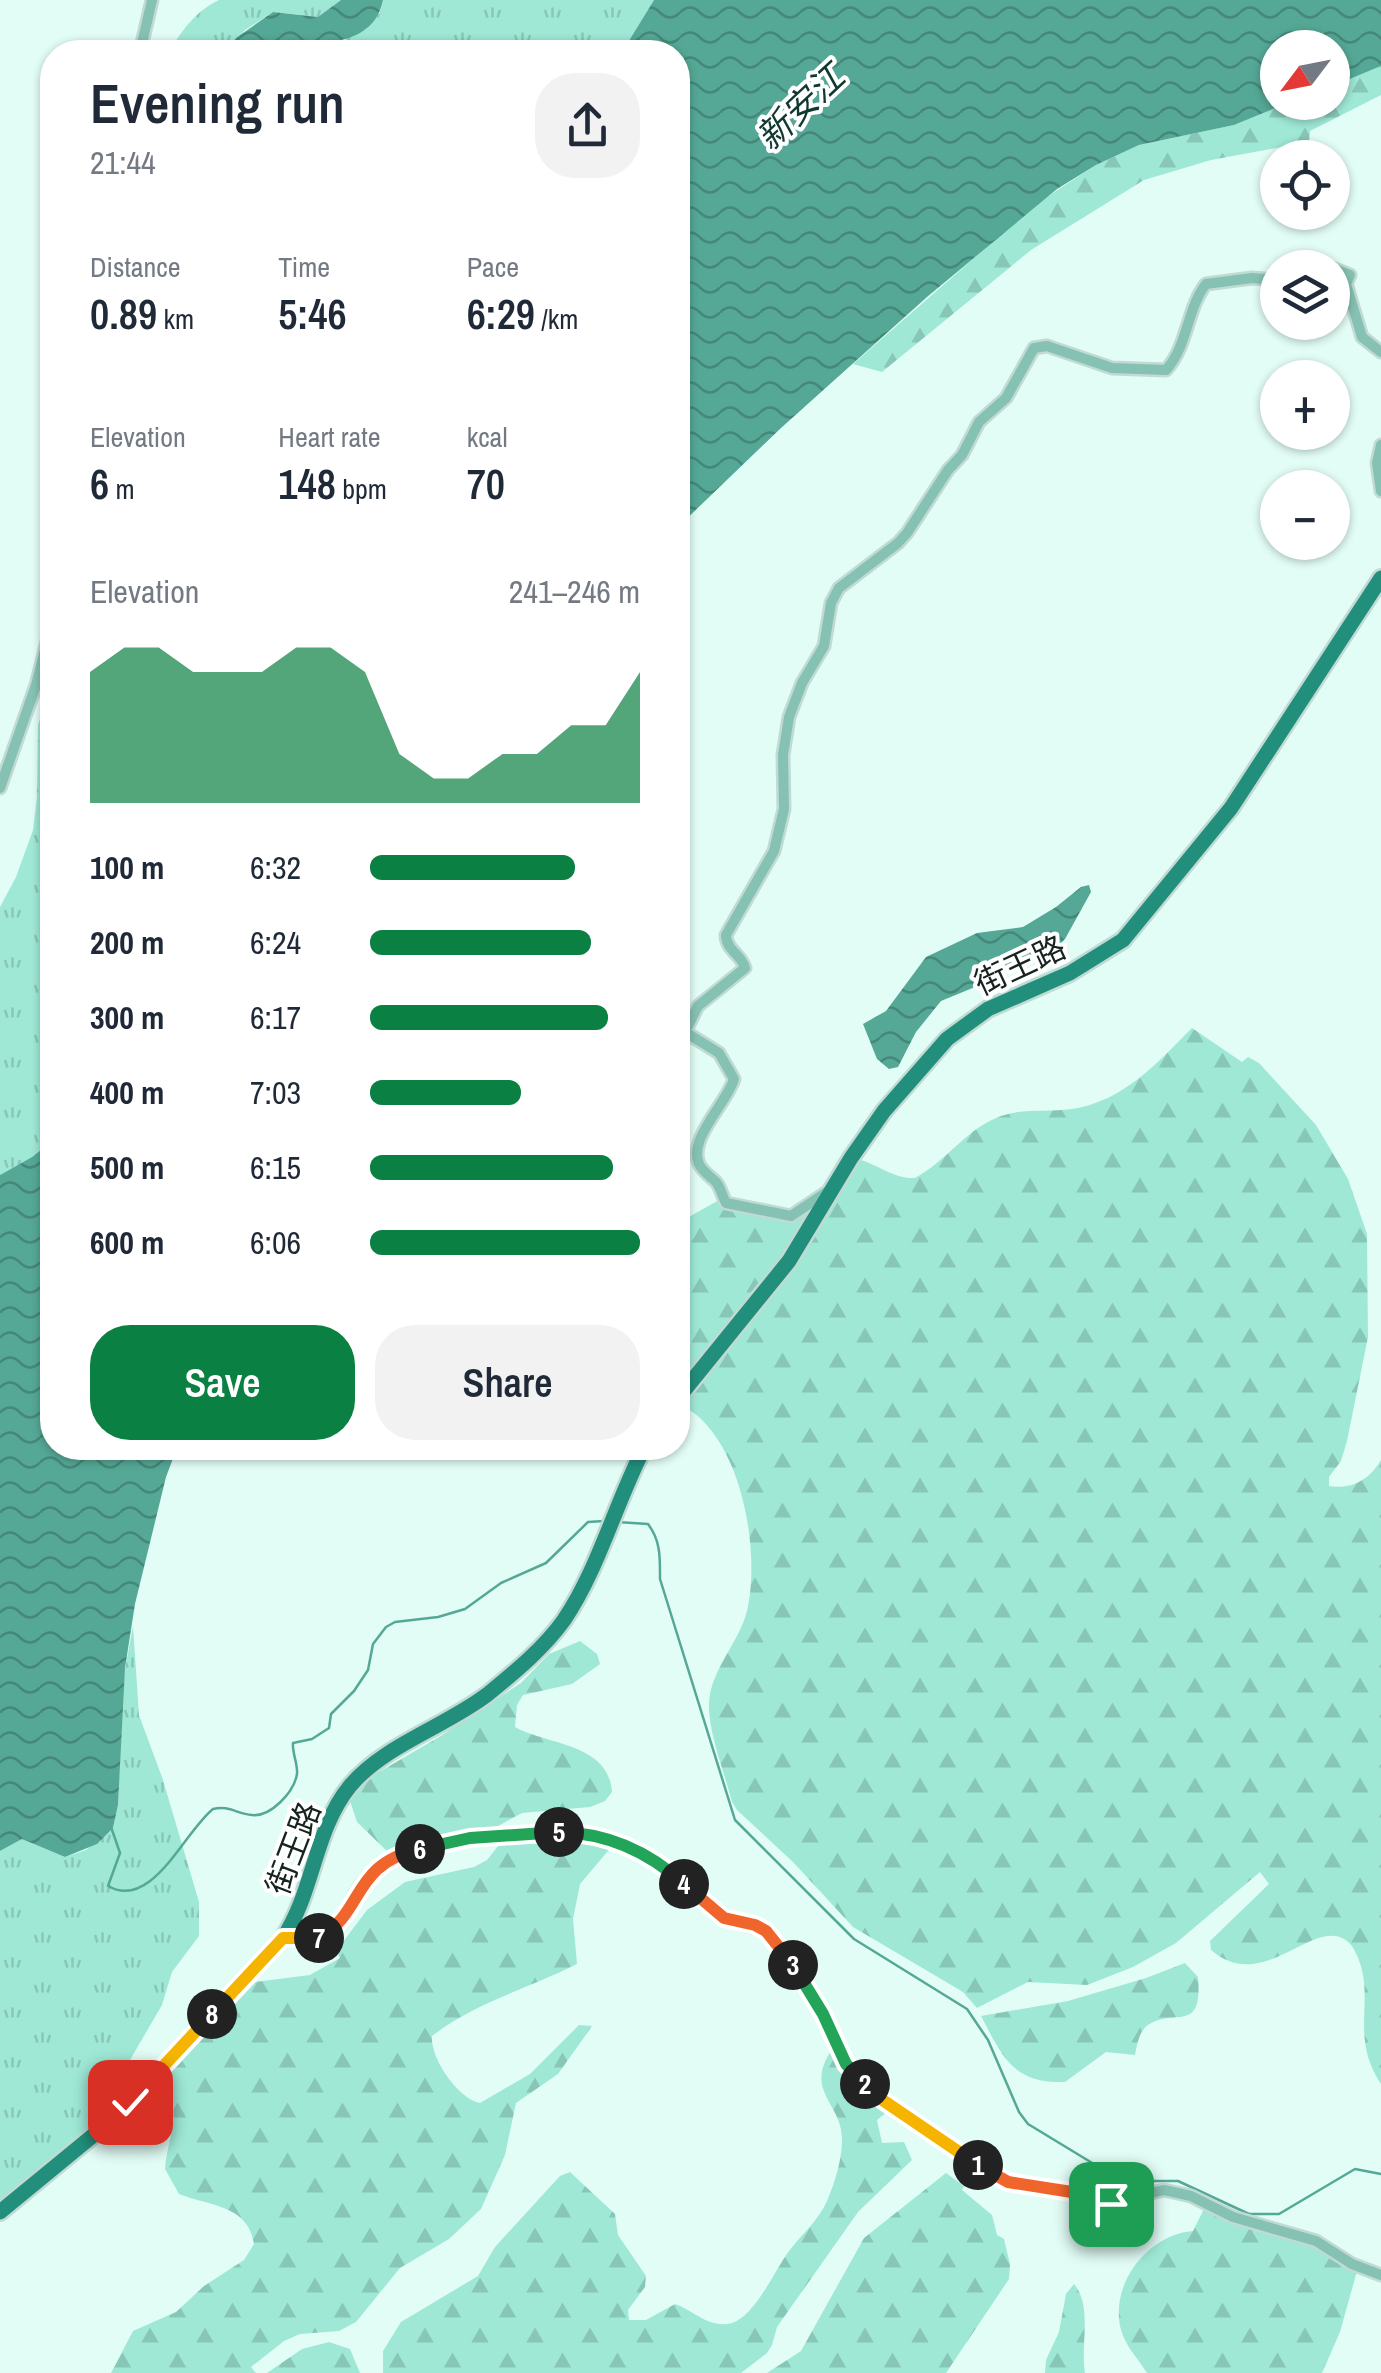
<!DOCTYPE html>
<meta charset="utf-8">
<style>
:root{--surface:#fff;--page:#f2f2f3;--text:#1f2937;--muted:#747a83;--accent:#0b8043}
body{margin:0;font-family:"Archivo Narrow","Noto Sans SC",sans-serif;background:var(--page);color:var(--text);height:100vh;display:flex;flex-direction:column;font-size:38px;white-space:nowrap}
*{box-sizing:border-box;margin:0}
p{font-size:32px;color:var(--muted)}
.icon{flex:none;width:55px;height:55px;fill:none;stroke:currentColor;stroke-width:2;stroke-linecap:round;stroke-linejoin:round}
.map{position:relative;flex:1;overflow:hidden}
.details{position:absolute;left:40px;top:40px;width:650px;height:1420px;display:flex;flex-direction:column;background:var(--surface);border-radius:40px;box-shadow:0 2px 8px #0004}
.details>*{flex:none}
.needle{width:65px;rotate:238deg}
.buttons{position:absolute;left:1260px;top:30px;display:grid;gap:20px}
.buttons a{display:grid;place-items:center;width:90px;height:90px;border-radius:50%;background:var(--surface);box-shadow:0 2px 8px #0004;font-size:50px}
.pin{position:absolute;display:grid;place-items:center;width:85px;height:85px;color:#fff;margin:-42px;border-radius:20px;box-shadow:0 5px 15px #0006}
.km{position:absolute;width:50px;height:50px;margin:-25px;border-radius:50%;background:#222;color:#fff;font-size:28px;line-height:50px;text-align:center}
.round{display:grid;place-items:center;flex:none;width:105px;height:105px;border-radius:40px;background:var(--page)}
.headline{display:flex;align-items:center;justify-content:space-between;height:170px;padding:0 50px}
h1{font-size:55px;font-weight:600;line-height:75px}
.stats{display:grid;grid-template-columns:repeat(3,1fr);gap:15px;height:170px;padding:10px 50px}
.stats div{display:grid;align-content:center}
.stats b{font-size:42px;font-weight:600}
.stats small{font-size:28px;font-weight:400}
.stats p{font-size:28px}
.chart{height:280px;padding:20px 50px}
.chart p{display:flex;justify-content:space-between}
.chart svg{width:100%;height:180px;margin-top:10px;fill:var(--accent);opacity:.7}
.action{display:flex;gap:20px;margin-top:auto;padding:20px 50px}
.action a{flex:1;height:115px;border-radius:40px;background:var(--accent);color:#fff;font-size:40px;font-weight:600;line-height:115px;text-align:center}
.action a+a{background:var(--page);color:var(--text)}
ul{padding:0 50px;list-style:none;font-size:32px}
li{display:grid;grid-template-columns:160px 120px 1fr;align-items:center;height:75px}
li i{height:25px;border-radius:12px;background:var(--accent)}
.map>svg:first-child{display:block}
.grass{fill:url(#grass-tufts)}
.forest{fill:url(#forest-firs)}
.water{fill:url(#water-waves)}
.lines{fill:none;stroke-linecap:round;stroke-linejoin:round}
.stream{stroke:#55a896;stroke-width:2.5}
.street-casing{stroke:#c1dad4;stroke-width:15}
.primary-casing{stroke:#c1dad4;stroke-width:20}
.street{stroke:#86c2b3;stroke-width:10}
.primary{stroke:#218f7b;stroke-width:15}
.split-1-casing{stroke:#fff;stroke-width:20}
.split-2-casing{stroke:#fff;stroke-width:20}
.split-3-casing{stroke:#fff;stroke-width:20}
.split-4-casing{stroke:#fff;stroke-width:20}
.split-5-casing{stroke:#fff;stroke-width:20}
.split-6-casing{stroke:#fff;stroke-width:20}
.split-7-casing{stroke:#fff;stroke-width:20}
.split-8-casing{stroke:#fff;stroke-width:20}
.split-9-casing{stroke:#fff;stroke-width:20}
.split-1{stroke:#f0652b;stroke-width:12}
.split-2{stroke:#f5b400;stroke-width:12}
.split-3{stroke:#22a559;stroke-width:12}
.split-4{stroke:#f0652b;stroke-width:12}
.split-5{stroke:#22a559;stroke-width:12}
.split-6{stroke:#22a559;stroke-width:12}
.split-7{stroke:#f0652b;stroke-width:12}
.split-8{stroke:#f5b400;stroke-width:12}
.split-9{stroke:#f5b400;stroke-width:12}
.labels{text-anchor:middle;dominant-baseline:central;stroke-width:8;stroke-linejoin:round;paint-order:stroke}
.street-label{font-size:32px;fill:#16231f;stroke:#fff}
.water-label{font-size:35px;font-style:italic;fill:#113931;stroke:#fff}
</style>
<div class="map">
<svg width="1381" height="2373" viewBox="0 0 1381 2373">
<defs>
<pattern id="grass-tufts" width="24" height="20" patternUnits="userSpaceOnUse" patternTransform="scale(2.5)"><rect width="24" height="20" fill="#9fe8d6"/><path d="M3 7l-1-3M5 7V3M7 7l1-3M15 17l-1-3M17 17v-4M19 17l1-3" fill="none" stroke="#88c7b7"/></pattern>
<pattern id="forest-firs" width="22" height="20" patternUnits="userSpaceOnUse" patternTransform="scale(2.5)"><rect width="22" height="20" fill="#9fe8d6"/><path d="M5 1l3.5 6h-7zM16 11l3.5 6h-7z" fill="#88c7b7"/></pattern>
<pattern id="water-waves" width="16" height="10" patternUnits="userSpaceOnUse" patternTransform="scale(2.5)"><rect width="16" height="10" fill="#55a896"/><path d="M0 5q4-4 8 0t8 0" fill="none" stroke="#45887a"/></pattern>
</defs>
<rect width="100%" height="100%" fill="#e2fdf6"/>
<!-- grass -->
<g class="grass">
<path d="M219 0H341L319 17 273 12 245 30 226 52H169C181 31 197 10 219 0Z"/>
<path d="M383 0H654L622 52H286L290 48 345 40 380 13Z"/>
<path d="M52 682V1141L32 1157 0 1175V907L16 877 33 830 37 797 38 725Z"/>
<path d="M133 1626 139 1715 163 1780 199 1902V1936L172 1972 162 2005 88 2132 0 2204V1851L22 1839 65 1857 86 1850 113 1828 118 1805 123 1680Z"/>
</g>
<!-- forest -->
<g class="forest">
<path d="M1381 66V95L1310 131 1309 142 1211 160 1144 180 1031 250 882 372 853 364 1036 204 1096 165 1139 145 1234 125 1288 103 1332 102 1333 86Z"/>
<path d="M1192 1028 1242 1062 1248 1057 1259 1063 1316 1125 1348 1179 1367 1234 1368 1337 1347 1441 1341 1461 1329 1477V1486C1352 1490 1370 1479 1381 1460V2084C1346 2031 1381 1994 1352 1946 1319 1906 1266 1998 1211 1950L1210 1941 1269 1884 1260 1872 1176 1943 1133 1967 1087 1985 1028 1982 977 2008 963 1992 853 1927 793 1862 737 1810 732 1802C725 1774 708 1732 709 1704 710 1670 739 1643 747 1611 761 1552 742 1437 683 1406L858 1159C879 1165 894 1179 915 1178 945 1162 965 1131 996 1118 1022 1107 1045 1113 1072 1109 1124 1101 1157 1063 1192 1028Z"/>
<path d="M829 1185 784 1258 678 1386V1223L728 1195 742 1203 792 1210Z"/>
<path d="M580 1641 597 1654 600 1664 572 1684 523 1695 517 1705 515 1727C547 1745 609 1743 612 1792L605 1801 590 1807 522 1813 487 1832 389 1853 357 1822 350 1801 362 1782 439 1737 521 1683 549 1654Z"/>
<path d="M584 1835 613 1845 580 1884 573 1919 577 1964C528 1989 476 2002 432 2036 430 2058 458 2099 480 2103L530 2074 579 2025 592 2026 558 2074 516 2103 505 2155 481 2209 449 2239 400 2268 356 2322 339 2331 300 2334 284 2341 251 2367 256 2373H111L133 2331 176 2312 204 2286 244 2260 254 2244C248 2204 208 2206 179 2194L165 2169C167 2138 185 2109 161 2082L206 2028 255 1982 310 1975 340 1958 336 1951 367 1910 405 1882 474 1867 487 1860 498 1846 557 1836Z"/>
<path d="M1185 1963 1198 1977C1203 2035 1174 2007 1148 2025 1139 2031 1137 2045 1135 2055L1106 2052 1065 2082C1013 2084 1002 2056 981 2016L1068 2001 1146 1978Z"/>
<path d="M833 2048 855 2081 888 2111 877 2120 882 2143 904 2142 912 2160 858 2212 777 2327 772 2345 767 2353 741 2373H383V2351L401 2322 478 2276 495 2247 560 2176 570 2172 615 2214 618 2235 646 2276 645 2287 628 2310 629 2320H646L675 2304C695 2311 709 2329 732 2323 755 2316 775 2270 789 2251 802 2234 818 2221 827 2201 834 2185 842 2160 842 2141 843 2102 802 2092 833 2048Z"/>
<path d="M946 2173 964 2186 962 2190 992 2215 997 2235 1004 2239 1010 2264 1009 2279 946 2373H767L801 2351 864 2238Z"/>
<path d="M1206 2205 1238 2225 1312 2246 1357 2271 1340 2332 1322 2373H1147C1137 2357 1124 2345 1120 2326 1111 2281 1150 2234 1193 2231Z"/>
<path d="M1074 2284C1093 2307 1080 2345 1085 2373H1045L1046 2360 1059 2332 1066 2294Z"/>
<path d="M329 2342 350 2349 360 2373H267L302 2349Z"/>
</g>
<!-- water -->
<g class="water">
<path d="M341 0H383C374 45 326 42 290 48L286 52H226L236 38 273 12 318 17Z"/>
<path d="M654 0H1381V66L1333 86 1332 48H1278V102L1288 103 1234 125 1139 145 1096 165 1057 189 927 297 781 428 678 527V52H622Z"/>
<path d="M1089 885 1091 892 1065 939 1055 949 1016 964 975 987 941 1001 916 1032 898 1067 889 1069 877 1059 863 1024 886 1011 926 957 977 933 1023 927 1056 907 1081 887Z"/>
<path d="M52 1141V1448H177L166 1477 135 1604 125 1668 118 1805 113 1828 97 1844 65 1857 22 1839 0 1851V1175L32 1157Z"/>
</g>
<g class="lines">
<!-- stream -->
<g class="stream">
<path d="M617 1522 648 1524C661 1541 660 1558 660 1579L735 1820 854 1939 967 2009 988 2040 1019 2112 1028 2124 1112 2175 1136 2181H1178L1249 2214H1279L1355 2169 1381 2174"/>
<path d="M111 1827 120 1853 108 1886C152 1911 184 1832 213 1809 229 1805 237 1814 252 1815 271 1817 294 1792 297 1774 298 1764 292 1753 293 1743L312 1739 329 1728 331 1714 354 1691 368 1670 373 1644 386 1627 395 1622 438 1617 465 1609 501 1583 546 1563 588 1522 604 1521"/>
</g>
<!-- street casing -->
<g class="street-casing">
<g id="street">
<path d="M140 52 152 0"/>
<path d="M1332 268 1350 275 1346 284 1362 337 1381 352"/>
<path d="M1381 445 1377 463 1381 491"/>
<path d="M0 788 36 685 52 622"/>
<path d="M827 1192 791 1216 726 1203C722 1196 721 1188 716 1182 710 1176 703 1172 699 1164 688 1138 727 1103 734 1079L719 1053 685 1032 698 1006 745 968C742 955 726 950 726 935L774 851 784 809 783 755 789 717 802 683 824 646 831 603 839 588 898 543 907 533 948 470 962 455 979 422 1006 398 1034 348 1047 346 1112 368 1166 370C1188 346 1187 308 1206 284L1252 278 1278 280"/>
<path d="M283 1938C354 1944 336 1901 378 1866 400 1847 443 1842 472 1838 547 1830 604 1822 668 1870 686 1883 700 1903 719 1916 741 1930 759 1920 779 1945 796 1965 812 1992 824 2016 833 2036 840 2059 856 2076 894 2115 946 2143 991 2174L1008 2182 1077 2193 1108 2203 1164 2190 1191 2196 1233 2217 1316 2241 1352 2264 1381 2275"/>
</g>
</g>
<!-- primary casing -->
<g class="primary-casing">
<g id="primary">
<path d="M678 1398 789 1261 851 1158 884 1111 947 1039 988 1009 1070 973 1123 940 1231 808 1381 578"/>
<path d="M0 2212 118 2115 283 1938C314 1892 314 1830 350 1786 384 1745 445 1727 488 1694 515 1672 544 1648 564 1620 598 1570 616 1502 644 1448"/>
</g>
</g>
<!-- street -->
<use href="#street" class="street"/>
<!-- primary -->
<use href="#primary" class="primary"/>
</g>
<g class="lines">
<!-- split-1 casing -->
<g class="split-1-casing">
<path id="split-1" d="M978 2165 1008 2182 1078 2193 1111 2204"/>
</g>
<!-- split-2 casing -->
<g class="split-2-casing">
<path id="split-2" d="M865 2084 884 2101 978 2165"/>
</g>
<!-- split-3 casing -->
<g class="split-3-casing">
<path id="split-3" d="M793 1965 823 2014 846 2064 865 2084"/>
</g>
<!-- split-4 casing -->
<g class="split-4-casing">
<path id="split-4" d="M684 1884 724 1918 755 1925 766 1931 793 1965"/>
</g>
<!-- split-5 casing -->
<g class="split-5-casing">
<path id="split-5" d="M559 1832C608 1833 648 1851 684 1884"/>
</g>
<!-- split-6 casing -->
<g class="split-6-casing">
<path id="split-6" d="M420 1849 470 1838 559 1832"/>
</g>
<!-- split-7 casing -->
<g class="split-7-casing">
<path id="split-7" d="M319 1938C365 1912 351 1864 420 1849"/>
</g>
<!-- split-8 casing -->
<g class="split-8-casing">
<path id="split-8" d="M212 2014 283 1938H319"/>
</g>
<!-- split-9 casing -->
<g class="split-9-casing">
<path id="split-9" d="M130 2102 212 2014"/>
</g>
<!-- split-1 -->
<use href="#split-1" class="split-1"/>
<!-- split-2 -->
<use href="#split-2" class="split-2"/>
<!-- split-3 -->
<use href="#split-3" class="split-3"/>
<!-- split-4 -->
<use href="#split-4" class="split-4"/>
<!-- split-5 -->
<use href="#split-5" class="split-5"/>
<!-- split-6 -->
<use href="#split-6" class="split-6"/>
<!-- split-7 -->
<use href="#split-7" class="split-7"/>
<!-- split-8 -->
<use href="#split-8" class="split-8"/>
<!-- split-9 -->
<use href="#split-9" class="split-9"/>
</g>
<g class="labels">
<!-- street labels -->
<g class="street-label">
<text transform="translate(1020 965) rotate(-25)">街王路</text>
<text transform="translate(293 1848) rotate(-69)">街王路</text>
</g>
<!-- water labels -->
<g class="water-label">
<text transform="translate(800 107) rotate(-43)">新安江</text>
</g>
</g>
</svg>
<div class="buttons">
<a><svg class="needle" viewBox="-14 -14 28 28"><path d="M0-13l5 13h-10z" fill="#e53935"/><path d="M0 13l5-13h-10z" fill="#747a83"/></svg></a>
<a><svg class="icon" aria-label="locate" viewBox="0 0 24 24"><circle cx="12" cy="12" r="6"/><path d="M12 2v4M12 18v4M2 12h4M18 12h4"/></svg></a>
<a><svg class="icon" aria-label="layers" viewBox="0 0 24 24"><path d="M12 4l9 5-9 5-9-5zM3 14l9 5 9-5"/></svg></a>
<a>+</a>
<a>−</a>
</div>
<div class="pin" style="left:1111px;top:2204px;background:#1e9e55"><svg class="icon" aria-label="arrive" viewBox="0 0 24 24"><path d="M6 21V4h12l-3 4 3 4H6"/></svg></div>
<div class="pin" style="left:130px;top:2102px;background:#d93025"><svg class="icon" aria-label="check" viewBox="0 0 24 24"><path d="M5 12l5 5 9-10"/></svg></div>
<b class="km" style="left:978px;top:2165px">1</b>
<b class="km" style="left:865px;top:2084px">2</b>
<b class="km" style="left:793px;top:1965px">3</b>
<b class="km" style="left:684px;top:1884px">4</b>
<b class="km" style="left:559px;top:1832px">5</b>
<b class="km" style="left:420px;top:1849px">6</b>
<b class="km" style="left:319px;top:1938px">7</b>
<b class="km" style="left:212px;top:2014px">8</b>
<section class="details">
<div class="headline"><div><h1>Evening run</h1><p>21:44</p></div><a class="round"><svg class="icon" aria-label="share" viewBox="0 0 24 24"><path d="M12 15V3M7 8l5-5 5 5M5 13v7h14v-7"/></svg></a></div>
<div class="stats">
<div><p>Distance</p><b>0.89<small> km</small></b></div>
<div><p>Time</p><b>5:46</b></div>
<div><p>Pace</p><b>6:29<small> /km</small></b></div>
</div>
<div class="stats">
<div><p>Elevation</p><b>6<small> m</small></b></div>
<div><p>Heart rate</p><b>148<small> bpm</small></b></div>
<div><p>kcal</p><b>70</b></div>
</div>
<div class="chart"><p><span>Elevation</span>241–246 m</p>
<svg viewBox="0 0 160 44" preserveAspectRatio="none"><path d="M0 44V12L10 6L20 6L30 12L40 12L50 12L60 6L70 6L80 12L90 32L100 38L110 38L120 32L130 32L140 25L150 25L160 12V44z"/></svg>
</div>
<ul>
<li><b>100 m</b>6:32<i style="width:76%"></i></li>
<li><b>200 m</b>6:24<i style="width:82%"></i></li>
<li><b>300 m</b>6:17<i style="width:88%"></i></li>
<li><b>400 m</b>7:03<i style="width:56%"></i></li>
<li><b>500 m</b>6:15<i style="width:90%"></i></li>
<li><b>600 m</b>6:06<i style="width:100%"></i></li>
</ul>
<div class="action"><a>Save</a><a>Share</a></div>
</section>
</div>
